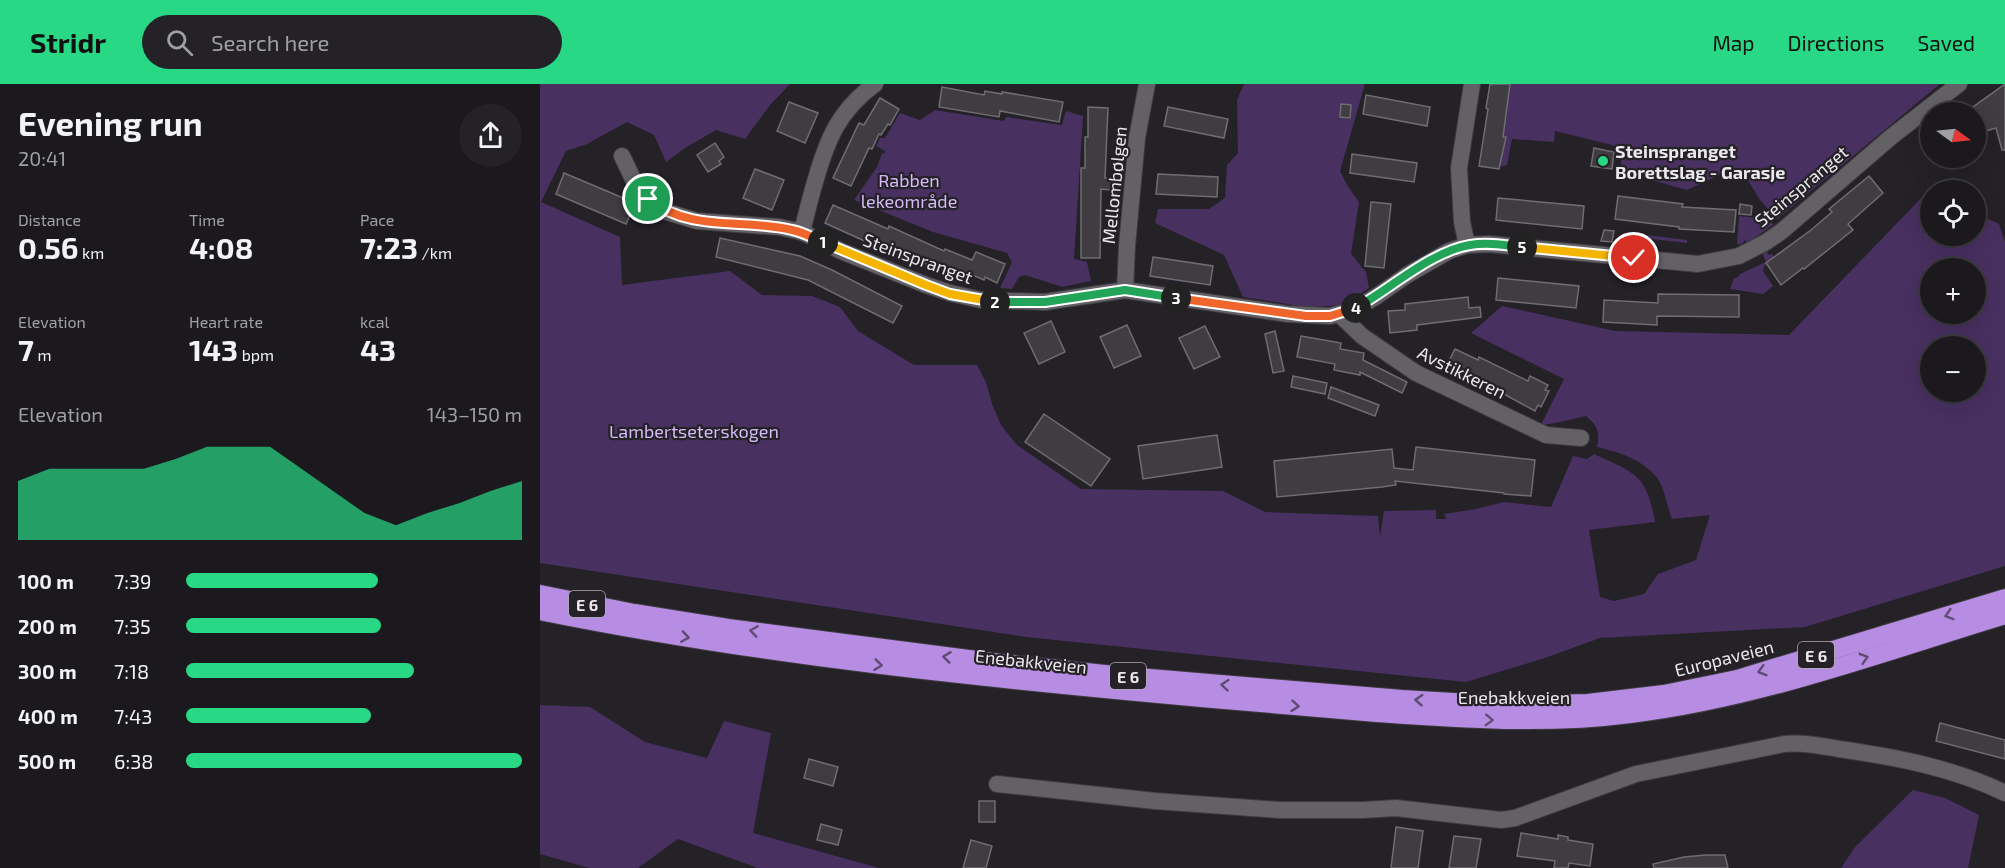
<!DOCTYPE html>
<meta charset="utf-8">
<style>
:root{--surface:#1b191d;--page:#242226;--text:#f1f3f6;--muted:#a0a0a4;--line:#39383b;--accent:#29d885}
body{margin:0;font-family:"Exo 2",sans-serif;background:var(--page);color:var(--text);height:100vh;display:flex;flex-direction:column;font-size:22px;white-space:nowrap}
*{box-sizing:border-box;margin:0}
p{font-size:20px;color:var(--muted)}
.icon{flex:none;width:33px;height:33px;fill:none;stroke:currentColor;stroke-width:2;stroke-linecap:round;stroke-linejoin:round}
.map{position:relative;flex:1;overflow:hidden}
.side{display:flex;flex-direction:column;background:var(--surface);width:540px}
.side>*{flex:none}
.needle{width:39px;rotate:105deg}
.fabs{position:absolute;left:1380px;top:18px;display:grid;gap:12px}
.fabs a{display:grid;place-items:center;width:66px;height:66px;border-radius:50%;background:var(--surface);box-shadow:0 6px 24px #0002,0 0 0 2px var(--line);font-size:30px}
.pin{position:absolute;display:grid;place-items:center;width:51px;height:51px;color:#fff;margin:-26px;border:3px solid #fff;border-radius:50%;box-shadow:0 2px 6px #0007}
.km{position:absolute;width:30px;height:30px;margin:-15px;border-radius:50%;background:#222;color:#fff;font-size:16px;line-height:30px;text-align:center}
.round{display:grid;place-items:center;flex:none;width:63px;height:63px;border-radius:32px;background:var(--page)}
.head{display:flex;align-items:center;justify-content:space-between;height:102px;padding:0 18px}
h1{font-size:33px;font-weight:700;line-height:45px}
.stats{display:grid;grid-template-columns:repeat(3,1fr);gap:9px;height:102px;padding:6px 18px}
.stats div{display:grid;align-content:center}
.stats b{font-size:30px;font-weight:700}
.stats small{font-size:16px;font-weight:400}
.stats p{font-size:16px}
.chart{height:168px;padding:12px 18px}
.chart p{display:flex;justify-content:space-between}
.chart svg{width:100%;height:108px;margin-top:6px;fill:var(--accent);opacity:.7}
ul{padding:0 18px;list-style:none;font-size:20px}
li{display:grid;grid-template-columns:96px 72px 1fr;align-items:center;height:45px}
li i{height:15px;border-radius:8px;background:var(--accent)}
header{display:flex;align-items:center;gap:36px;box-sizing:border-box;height:84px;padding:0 30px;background:var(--accent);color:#111}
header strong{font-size:28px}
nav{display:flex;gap:33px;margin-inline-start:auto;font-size:21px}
.search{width:420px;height:54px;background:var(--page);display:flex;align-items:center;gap:15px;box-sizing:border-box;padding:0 21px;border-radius:33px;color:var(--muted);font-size:22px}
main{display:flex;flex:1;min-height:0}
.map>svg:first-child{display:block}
.green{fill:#483060;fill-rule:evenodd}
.building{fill:#3f3c42;stroke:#6f6c72;stroke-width:1.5}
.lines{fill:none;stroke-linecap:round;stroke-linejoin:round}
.minor-casing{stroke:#3e3c40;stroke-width:18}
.highway-casing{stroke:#3e3c40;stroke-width:20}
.minor{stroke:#636066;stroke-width:16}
.highway{stroke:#b78ce3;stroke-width:18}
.oneway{stroke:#5f4c72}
.split-1-casing{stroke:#fff;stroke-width:12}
.split-2-casing{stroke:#fff;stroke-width:12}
.split-3-casing{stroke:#fff;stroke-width:12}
.split-4-casing{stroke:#fff;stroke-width:12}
.split-5-casing{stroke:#fff;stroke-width:12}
.split-6-casing{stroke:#fff;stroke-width:12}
.split-1{stroke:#f0652b;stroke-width:8}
.split-2{stroke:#f5b400;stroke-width:8}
.split-3{stroke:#22a559;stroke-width:8}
.split-4{stroke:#f0652b;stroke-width:8}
.split-5{stroke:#22a559;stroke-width:8}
.split-6{stroke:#f5b400;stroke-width:8}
.poi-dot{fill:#29d885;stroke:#242127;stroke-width:2}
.labels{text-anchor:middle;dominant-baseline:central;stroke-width:4.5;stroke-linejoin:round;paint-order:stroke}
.shield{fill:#242127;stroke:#afacb1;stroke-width:1.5}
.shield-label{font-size:16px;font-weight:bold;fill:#eae8ec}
.poi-label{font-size:18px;font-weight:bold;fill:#eae8ec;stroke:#242127;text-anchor:start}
.park-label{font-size:18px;fill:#d6b9f7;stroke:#242127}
.street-label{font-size:18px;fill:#eae8ec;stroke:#242127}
</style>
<header>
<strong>Stridr</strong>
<div class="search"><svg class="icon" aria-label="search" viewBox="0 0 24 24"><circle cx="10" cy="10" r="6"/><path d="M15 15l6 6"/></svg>Search here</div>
<nav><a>Map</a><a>Directions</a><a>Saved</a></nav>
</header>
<main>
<section class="side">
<div class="head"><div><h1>Evening run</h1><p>20:41</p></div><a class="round"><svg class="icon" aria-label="share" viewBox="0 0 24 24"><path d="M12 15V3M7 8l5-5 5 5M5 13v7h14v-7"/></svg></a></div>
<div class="stats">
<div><p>Distance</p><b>0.56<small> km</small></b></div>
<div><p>Time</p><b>4:08</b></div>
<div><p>Pace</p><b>7:23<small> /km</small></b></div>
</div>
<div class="stats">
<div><p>Elevation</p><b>7<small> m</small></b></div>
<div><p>Heart rate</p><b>143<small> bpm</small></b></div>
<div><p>kcal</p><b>43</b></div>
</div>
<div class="chart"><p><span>Elevation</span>143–150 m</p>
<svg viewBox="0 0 160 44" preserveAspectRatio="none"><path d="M0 44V20L10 15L20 15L30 15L40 15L50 11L60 6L70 6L80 6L90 15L100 24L110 33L120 38L130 33L140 29L150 24L160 20V44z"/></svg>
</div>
<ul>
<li><b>100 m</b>7:39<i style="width:57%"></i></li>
<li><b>200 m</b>7:35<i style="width:58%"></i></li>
<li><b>300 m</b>7:18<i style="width:68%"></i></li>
<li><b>400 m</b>7:43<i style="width:55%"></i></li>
<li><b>500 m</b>6:38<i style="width:100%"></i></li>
</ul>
</section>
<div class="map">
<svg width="1465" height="784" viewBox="0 0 1465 784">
<rect width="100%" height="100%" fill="#242127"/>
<!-- green -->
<g class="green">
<path d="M0 0H250L230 21 205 55 176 46 145 64 126 78 114 51 87 38 47 60 26 67 1 118 80 153 82 201 190 187 222 211 272 212 300 223 318 247 374 281H437L446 298 452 320 461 341 477 361 541 405 683 407 725 428 838 432 840 453 844 427 896 426V435H906L904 430 936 425 964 418 1011 423 1033 372 1047 375 1054 370C1096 390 1106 389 1115 438L1049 446 1060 513 1074 517 1104 510 1118 490 1156 476 1170 431 1132 435C1128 425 1124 404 1118 395 1104 376 1079 368 1057 363 1060 348 1058 342 1046 332 1031 335 1016 340 1001 341L1024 295 931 249 962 222 1075 247 1249 251 1388 107 1390 108V152H1436V129L1459 140 1465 158V482L1265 543 1060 554 1005 574 926 598 486 553 0 479ZM1390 184H1436V230H1390ZM1390 262H1436V308H1390Z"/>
<path d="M704 0H825L800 87 807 101 819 118 811 170 826 188 829 204 803 221 766 223 703 213 684 171 615 139 618 125H669L685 114 687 81 698 69 697 16Z"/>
<path d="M970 0H1400L1237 135 1220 116 1208 96 1186 88 1147 106 1082 88 1080 66 1072 61 1015 47 1014 58 972 55 967 81 959 83 966 54 963 53Z"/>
<path d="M395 26 464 37 466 33 522 41 526 27 543 32 534 175 547 178 551 197 522 203 485 191 479 193 472 205 460 204 472 178 467 169 393 148 314 116 337 83 342 69 344 70 345 67 336 62 340 54H345L360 29 380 36Z"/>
<path d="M1199 132 1217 134 1234 140 1209 158 1206 159V155C1204 159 1201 161 1197 160Z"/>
<path d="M1090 149 1147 156V159L1085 152Z"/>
<path d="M1229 166 1227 169 1229 171 1232 170 1235 174 1224 182 1223 187 1233 202 1223 210 1190 205 1194 194H1197L1200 190 1226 178 1222 169Z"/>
<path d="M0 621 50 623 105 658 167 674 184 637 231 649 213 749 339 784H218L138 755 98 784H49L0 770Z"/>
<path d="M1373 706 1405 714 1439 731 1428 784H1301L1315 763Z"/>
</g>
<!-- building -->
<g class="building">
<path d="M950 0H970L963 53H966L959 85 939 82 948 25 946 24Z"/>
<path d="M1465 0V66H1462L1456 44 1436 50V28H1426Z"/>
<path d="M402 3 444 11 445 7 462 10V8L523 18 519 38 460 27 459 33 399 23Z"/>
<path d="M826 11 890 23 887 42 823 30Z"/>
<path d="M340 14 359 25 350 41 348 40 341 51 339 50 332 65 329 64 311 102 293 94 319 39 324 41Z"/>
<path d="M249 18 278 29 265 59 237 47Z"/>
<path d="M801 20 811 21 810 34 800 33Z"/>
<path d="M548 23 568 24 565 94 582 95 580 107 561 105 560 174H541V84H545V53H548Z"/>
<path d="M628 23 688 35 684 54 624 42Z"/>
<path d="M175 59 184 73 179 77 181 80 168 88 157 71Z"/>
<path d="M1054 64 1074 68 1072 85 1051 82Z"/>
<path d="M812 70 877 79 874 98 810 89Z"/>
<path d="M215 85 244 96 232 126 203 114Z"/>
<path d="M24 89 95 119 86 140 16 110Z"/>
<path d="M618 90 678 93 677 113 616 110Z"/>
<path d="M1329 92 1343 109 1308 140 1313 146 1264 185 1263 184 1241 201 1226 179 1271 146 1292 128 1289 125Z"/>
<path d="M1078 112 1143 120 1142 123 1196 126 1194 148 1139 145V143L1075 135Z"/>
<path d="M958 114 1044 122 1042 145 956 136Z"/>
<path d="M831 118 851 120 844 184 825 182Z"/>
<path d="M1200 120 1212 122 1211 131 1199 130Z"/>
<path d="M293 121 348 145 349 142 404 167 405 165 432 176 436 168 465 180 457 199 445 193 444 196 428 189 426 195 415 190 414 192 358 168 357 170 340 164 285 139Z"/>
<path d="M1064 146 1074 147 1072 158 1061 157Z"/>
<path d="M180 154 260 172 292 186 362 222 353 239 268 196 176 173Z"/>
<path d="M613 173 673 182 670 201 610 192Z"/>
<path d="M958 194 1039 202 1036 224 956 216Z"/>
<path d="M1118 210 1199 211V233L1117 232V241L1063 238 1064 216 1118 219Z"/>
<path d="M928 213 929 224 940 223 941 233 877 241V246L850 249 848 227 865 226V220Z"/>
<path d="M511 237 525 268 499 280 484 249Z"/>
<path d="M587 241 601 272 574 284 560 253Z"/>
<path d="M665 242 680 273 654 285 639 254Z"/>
<path d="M735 247 744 287 733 289 725 250Z"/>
<path d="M761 252 801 259 800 265 824 269 823 276 867 298 862 309 820 288V291L794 286 795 280 757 273Z"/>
<path d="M915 265 938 276 939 273 988 297 990 292 1008 301 1005 306 1009 307 1001 323 998 321 995 327 962 309 906 283Z"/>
<path d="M753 292 787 299 785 310 751 303Z"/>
<path d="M791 303 839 321 835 332 788 314Z"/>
<path d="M504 330 570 375 551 402 485 358Z"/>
<path d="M677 351 682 383 603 395 598 362Z"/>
<path d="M876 363 995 376 991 412 964 410V409L855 397 856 401 842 403 737 413 734 377 852 365 854 384 873 386Z"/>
<path d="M1400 639 1465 656V675L1396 657Z"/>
<path d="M269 675 298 683 293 702 264 694Z"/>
<rect x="439" y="717" width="16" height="21"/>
<path d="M281 740 302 746 298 761 277 756Z"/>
<path d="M856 743 883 747 878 784H851Z"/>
<path d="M981 749 1018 755V751L1028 753V756L1053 760 1050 782 1029 779 1028 784H1014L1015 777 977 772Z"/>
<path d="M914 752 941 755 936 784H909Z"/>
<path d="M431 756 452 762 446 784H423Z"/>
<path d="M1166 771H1185L1188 784H1114L1113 780 1144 773Z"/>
</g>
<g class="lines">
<!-- minor casing -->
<g class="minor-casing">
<g id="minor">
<path d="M82 72 94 97 101 108 108 115 127 128 157 137 239 143 262 148 301 167 386 201 410 209 441 216 505 218 585 206 748 230 790 232 813 226 837 212 867 191 909 167 927 161 949 160 1158 180 1199 172 1226 158 1242 147 1351 53 1419 0"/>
<path d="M262 148C266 131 270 115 275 98 287 56 298 27 335 0"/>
<path d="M927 161 922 138 919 84 932 0"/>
<path d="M585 206 587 162 597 54 607 0"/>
<path d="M799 230 822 252 876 289 1006 351 1041 354"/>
<path d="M457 700 615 717 740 726H823L856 724 961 736 975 734 1096 690 1244 660C1263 658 1281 662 1299 665 1355 673 1414 684 1465 709"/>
</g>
</g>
<!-- highway casing -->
<g class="highway-casing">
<g id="highway">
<path d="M0 510 94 529 188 544 452 578 574 591 862 615 964 621 1048 619 1124 610 1197 595 1465 514"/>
<path d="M0 527C222 572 448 595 673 615 728 620 782 624 837 629 922 635 1006 641 1090 630 1217 615 1343 568 1465 531"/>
</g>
</g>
<!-- minor -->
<use href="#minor" class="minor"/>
<!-- highway -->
<use href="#highway" class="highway"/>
</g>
<!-- one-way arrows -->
<defs><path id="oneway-chevron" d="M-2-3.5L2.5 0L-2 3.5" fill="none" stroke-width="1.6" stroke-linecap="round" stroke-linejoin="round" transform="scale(1.5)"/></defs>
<g class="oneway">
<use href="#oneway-chevron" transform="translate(1409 531) rotate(163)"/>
<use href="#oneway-chevron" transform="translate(214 547) rotate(-172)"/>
<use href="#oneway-chevron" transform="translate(145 553) rotate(9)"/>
<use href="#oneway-chevron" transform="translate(407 573) rotate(-173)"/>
<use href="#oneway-chevron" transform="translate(1324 574) rotate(-17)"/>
<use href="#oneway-chevron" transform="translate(338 581) rotate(7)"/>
<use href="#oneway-chevron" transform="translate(1222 587) rotate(164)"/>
<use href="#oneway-chevron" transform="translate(685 601) rotate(-175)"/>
<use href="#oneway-chevron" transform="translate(879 616) rotate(-176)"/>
<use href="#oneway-chevron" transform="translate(755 622) rotate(5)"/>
<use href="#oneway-chevron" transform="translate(949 636) rotate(2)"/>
</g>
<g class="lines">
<!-- split-1 casing -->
<g class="split-1-casing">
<path id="split-1" d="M108 115C152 149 202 134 252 146 263 148 273 154 283 158"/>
</g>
<!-- split-2 casing -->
<g class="split-2-casing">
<path id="split-2" d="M283 158 386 201 410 210 455 218"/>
</g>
<!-- split-3 casing -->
<g class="split-3-casing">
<path id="split-3" d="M455 218H505L585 206 636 214"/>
</g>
<!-- split-4 casing -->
<g class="split-4-casing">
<path id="split-4" d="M636 214 766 232H790L816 224"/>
</g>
<!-- split-5 casing -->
<g class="split-5-casing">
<path id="split-5" d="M816 224C850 205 892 167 930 161 947 158 965 161 982 163"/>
</g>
<!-- split-6 casing -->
<g class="split-6-casing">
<path id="split-6" d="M982 163 1094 174"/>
</g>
<!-- split-1 -->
<use href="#split-1" class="split-1"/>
<!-- split-2 -->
<use href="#split-2" class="split-2"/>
<!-- split-3 -->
<use href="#split-3" class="split-3"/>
<!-- split-4 -->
<use href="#split-4" class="split-4"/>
<!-- split-5 -->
<use href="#split-5" class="split-5"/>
<!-- split-6 -->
<use href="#split-6" class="split-6"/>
</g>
<!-- markers -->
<circle class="poi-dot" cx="1063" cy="77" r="6"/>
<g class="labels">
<!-- shield labels -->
<g class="shield">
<rect x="29" y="507" width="36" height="26" rx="4.5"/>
<rect x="1258" y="558" width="36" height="26" rx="4.5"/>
<rect x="570" y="579" width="36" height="26" rx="4.5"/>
</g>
<g class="shield-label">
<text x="47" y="520">E 6</text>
<text x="1276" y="571">E 6</text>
<text x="588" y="592">E 6</text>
</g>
<!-- poi labels -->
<g class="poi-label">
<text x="1075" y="67">Steinspranget<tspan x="1075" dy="21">Borettslag - Garasje</tspan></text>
</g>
<!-- park labels -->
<g class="park-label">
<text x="369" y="96">Rabben<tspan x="369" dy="21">lekeområde</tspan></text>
<text x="154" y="347">Lambertseterskogen</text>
</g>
<!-- street labels -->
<g class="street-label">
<text transform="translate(574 101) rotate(-84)">Mellombølgen</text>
<text transform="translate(1261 102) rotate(-40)">Steinspranget</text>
<text transform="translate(378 174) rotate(20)">Steinspranget</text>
<text transform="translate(922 288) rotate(26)">Avstikkeren</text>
<text transform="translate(1184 574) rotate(-14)">Europaveien</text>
<text transform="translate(491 577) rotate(6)">Enebakkveien</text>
<text x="974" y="613">Enebakkveien</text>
</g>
</g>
</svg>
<div class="fabs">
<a><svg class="needle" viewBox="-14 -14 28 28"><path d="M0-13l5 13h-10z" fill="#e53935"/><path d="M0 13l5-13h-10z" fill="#a0a0a4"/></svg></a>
<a><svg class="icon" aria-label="locate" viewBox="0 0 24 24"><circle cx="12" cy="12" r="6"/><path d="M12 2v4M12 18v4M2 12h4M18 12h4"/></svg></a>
<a>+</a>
<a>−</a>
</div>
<div class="pin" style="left:108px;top:115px;background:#1e9e55"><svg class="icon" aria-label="arrive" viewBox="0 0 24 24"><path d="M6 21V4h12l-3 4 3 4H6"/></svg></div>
<div class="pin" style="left:1094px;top:174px;background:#d93025"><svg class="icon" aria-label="check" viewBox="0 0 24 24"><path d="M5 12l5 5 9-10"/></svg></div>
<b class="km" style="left:283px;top:158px">1</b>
<b class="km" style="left:455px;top:218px">2</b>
<b class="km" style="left:636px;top:214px">3</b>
<b class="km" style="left:816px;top:224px">4</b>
<b class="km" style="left:982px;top:163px">5</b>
</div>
</main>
